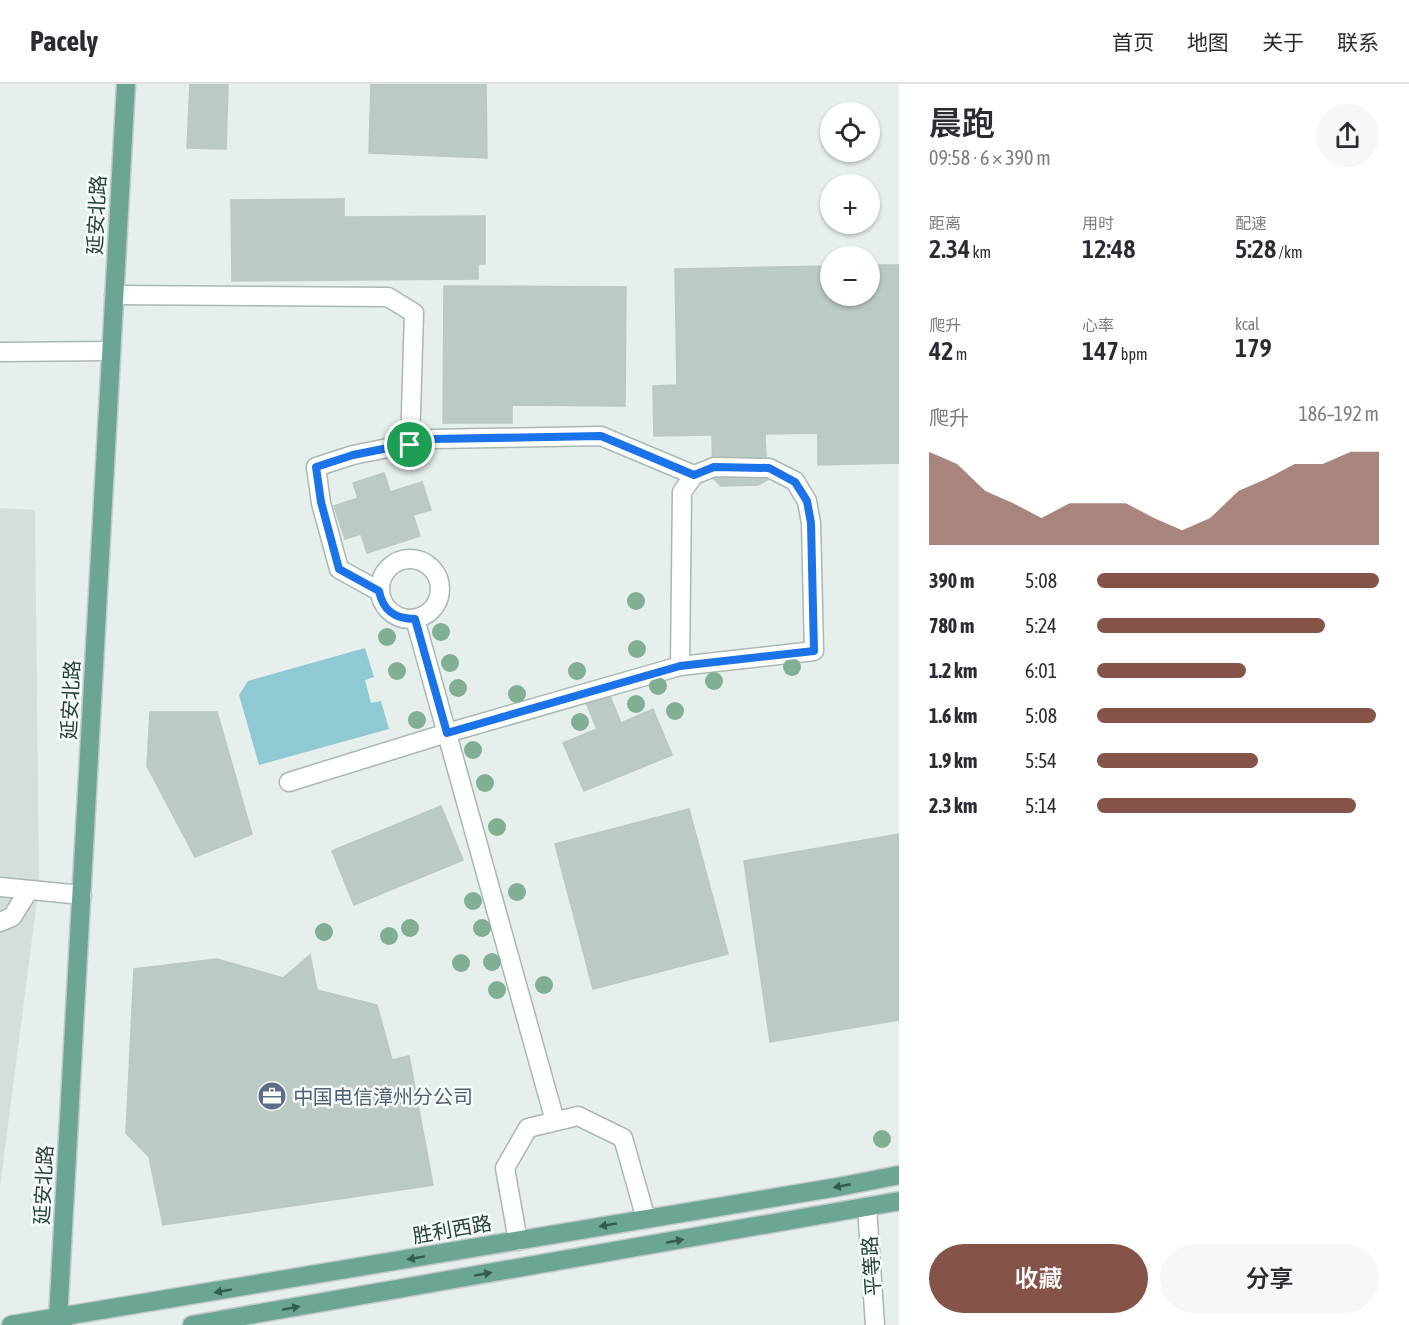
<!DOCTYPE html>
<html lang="zh">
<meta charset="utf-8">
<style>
:root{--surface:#fff;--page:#f7f7f7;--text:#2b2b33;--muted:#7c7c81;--line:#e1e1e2;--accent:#855347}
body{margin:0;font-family:"Asap Condensed","Noto Sans SC",sans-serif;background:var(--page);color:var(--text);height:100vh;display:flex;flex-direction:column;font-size:22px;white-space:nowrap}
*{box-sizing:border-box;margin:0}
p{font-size:20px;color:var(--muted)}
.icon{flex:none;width:33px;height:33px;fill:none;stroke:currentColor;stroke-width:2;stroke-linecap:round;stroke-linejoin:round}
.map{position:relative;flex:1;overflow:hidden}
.panel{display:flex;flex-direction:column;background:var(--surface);width:510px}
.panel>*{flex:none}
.controls{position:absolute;left:820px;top:18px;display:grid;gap:12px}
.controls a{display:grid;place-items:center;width:60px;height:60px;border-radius:50%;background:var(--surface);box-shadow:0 2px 4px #0004;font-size:30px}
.pin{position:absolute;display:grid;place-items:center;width:51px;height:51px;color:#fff;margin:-26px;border:3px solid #fff;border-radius:50%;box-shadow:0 2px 6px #0007}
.round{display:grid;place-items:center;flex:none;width:63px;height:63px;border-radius:32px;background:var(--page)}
.overview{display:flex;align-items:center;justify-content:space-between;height:102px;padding:0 30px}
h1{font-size:33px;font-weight:600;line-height:45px}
.figures{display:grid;grid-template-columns:repeat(3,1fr);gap:9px;height:102px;padding:6px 30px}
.figures div{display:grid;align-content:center}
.figures b{font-size:26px;font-weight:600}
.figures small{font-size:16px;font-weight:400}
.figures p{font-size:16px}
.chart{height:168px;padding:12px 30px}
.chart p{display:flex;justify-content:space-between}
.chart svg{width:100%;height:108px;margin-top:6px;fill:var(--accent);opacity:.7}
.action{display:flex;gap:12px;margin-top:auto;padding:12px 30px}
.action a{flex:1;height:69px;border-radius:36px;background:var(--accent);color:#fff;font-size:24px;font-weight:600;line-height:69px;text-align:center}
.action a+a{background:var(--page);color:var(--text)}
ul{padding:0 30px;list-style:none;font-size:20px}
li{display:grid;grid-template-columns:96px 72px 1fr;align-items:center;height:45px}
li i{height:15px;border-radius:8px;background:var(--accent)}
header{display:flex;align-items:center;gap:36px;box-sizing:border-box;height:84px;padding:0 30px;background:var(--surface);border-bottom:2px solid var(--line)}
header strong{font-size:28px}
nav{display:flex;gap:33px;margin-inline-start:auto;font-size:21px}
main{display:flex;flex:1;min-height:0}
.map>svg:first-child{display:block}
.built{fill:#d4dfda}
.water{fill:#8ec9d4}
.building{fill:#bbcac4;stroke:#b8c9c2;stroke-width:1.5}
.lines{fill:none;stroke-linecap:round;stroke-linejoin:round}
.minor-casing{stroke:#a8b8b2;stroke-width:21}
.major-casing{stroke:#c2cac8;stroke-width:21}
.minor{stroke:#fff;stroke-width:18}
.major{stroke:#6aa596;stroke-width:18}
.tree{fill:#80af93}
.oneway{fill:#365b51}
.route-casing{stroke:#fff;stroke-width:12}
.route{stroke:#1a73e8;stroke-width:8}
.labels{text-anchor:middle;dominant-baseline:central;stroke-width:5;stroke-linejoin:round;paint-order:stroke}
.street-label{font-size:20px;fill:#24423a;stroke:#f7fbf9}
.service-label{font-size:20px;fill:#4e5e75;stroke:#f7fbf9;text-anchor:start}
</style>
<header>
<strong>Pacely</strong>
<nav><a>首页</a><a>地图</a><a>关于</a><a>联系</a></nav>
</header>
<main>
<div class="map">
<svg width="899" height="1241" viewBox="0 0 899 1241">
<rect width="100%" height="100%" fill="#e6efeb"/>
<!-- built -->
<path class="built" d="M0 424 35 426 39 801 0 1103Z"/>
<!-- water -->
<path class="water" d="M365 564 374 593 365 596 371 619 381 617 389 645 259 681 239 611 248 597Z"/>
<!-- building -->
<g class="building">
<path d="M190 0H228L226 65 187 64Z"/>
<path d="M371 0H486L487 74 369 69Z"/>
<path d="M344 115V133L485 132V180H478V195L232 197 231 116Z"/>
<path d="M870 181H899V379L818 381V349L654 352 653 302 677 301 675 185 831 182V212H870Z"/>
<path d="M444 202 626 203 625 322 512 321V339H443Z"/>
<path d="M765 350 767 396 758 401 721 402 713 394 712 351Z"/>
<path d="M384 389 390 408 422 398 431 426 413 431 420 452 367 469 361 450 345 455 334 422 358 414 353 399Z"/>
<path d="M607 605 621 639 653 625 672 671 584 707 563 659 597 645 584 614Z"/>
<path d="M150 628H217L252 750 195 773 147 682Z"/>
<path d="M441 722 463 776 354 821 332 767Z"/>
<path d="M689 725 728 870 593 905 555 760Z"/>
<path d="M899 750V936L770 958 744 777Z"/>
<path d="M310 871 317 906 377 921 392 976 409 972 433 1101 163 1141 149 1073 126 1049 134 885 217 875 283 894Z"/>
</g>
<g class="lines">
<!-- minor casing -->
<g class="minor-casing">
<g id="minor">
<path d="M114 211 388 213 414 229 410 361"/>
<path d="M0 268 111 267"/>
<circle cx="410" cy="505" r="30"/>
<path d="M379 507 339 485 321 419 316 383 353 371 433 355 601 352 694 391"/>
<path d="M415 535 555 1037"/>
<path d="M289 698 447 649 680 582 814 567 811 439 807 417 795 397 769 384 714 383 694 391 682 408 680 582"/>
<path d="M0 803 82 811"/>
<path d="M0 838 12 833 29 806"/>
<path d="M867 1123 875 1241"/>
<path d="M518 1157 505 1084 528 1044 578 1032 623 1054 646 1135"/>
</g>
</g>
<!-- major casing -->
<g class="major-casing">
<g id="major">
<path d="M11 1241 838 1103 899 1091"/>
<path d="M63 1241 58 1235 126 0"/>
<path d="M192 1241 899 1117"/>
</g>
</g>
<!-- minor -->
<use href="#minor" class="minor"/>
<!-- major -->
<use href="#major" class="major"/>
</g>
<!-- trees -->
<g class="tree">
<circle cx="636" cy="517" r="9"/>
<circle cx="441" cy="548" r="9"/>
<circle cx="387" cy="553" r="9"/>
<circle cx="637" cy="565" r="9"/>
<circle cx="450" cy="579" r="9"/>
<circle cx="792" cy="583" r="9"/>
<circle cx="397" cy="587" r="9"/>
<circle cx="577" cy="587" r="9"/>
<circle cx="714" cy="597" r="9"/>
<circle cx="658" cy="602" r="9"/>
<circle cx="458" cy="604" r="9"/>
<circle cx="517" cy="610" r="9"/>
<circle cx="636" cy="620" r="9"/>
<circle cx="675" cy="627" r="9"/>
<circle cx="417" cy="636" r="9"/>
<circle cx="580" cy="638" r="9"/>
<circle cx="473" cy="666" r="9"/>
<circle cx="485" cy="699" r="9"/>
<circle cx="497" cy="743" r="9"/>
<circle cx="517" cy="808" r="9"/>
<circle cx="473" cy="817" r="9"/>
<circle cx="410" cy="844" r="9"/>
<circle cx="482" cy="844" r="9"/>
<circle cx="324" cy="848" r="9"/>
<circle cx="389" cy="852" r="9"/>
<circle cx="492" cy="878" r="9"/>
<circle cx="461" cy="879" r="9"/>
<circle cx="544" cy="901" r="9"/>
<circle cx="497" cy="906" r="9"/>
<circle cx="882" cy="1055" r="9"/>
</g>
<!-- one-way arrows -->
<defs><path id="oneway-solid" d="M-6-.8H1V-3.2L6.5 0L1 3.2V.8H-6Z" transform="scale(1.5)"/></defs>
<g class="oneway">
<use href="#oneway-solid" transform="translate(842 1102) rotate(169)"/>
<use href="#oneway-solid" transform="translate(608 1141) rotate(170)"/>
<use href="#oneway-solid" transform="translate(675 1157) rotate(-10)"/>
<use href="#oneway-solid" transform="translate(416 1174) rotate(170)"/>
<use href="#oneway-solid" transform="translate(483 1190) rotate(-10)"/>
<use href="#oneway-solid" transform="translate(223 1207) rotate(170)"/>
<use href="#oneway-solid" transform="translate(291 1224) rotate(-10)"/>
</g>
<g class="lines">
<!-- route casing -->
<g class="route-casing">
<path id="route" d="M601 352 694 391 714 383 769 384 795 398 807 417 811 439 814 567 680 582 447 649 415 535C395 535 383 527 379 507L339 485 321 418 316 383 353 371 433 355Z"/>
</g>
<!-- route -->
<use href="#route" class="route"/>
</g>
<!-- icons -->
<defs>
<g id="office-disc" transform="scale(1.5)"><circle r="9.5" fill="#5c6f8a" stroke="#f7fbf9"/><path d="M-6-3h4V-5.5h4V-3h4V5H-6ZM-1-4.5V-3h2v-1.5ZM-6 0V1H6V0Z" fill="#fff"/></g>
</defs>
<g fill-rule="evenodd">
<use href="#office-disc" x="272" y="1012"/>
</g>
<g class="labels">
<!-- street labels -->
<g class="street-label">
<text transform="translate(96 131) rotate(-87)">延安北路</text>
<text transform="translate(70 616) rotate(-87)">延安北路</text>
<text transform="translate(43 1101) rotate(-87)">延安北路</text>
<text transform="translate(452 1145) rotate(-10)">胜利西路</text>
<text transform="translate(871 1182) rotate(-94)">平等路</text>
</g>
<!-- service labels -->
<g class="service-label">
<text x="293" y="1012">中国电信漳州分公司</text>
</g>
</g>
</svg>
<div class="controls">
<a><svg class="icon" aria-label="locate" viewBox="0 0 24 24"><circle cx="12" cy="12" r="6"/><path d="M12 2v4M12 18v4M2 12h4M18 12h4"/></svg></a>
<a>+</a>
<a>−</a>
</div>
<div class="pin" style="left:410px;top:361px;background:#1e9e55"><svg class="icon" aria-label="arrive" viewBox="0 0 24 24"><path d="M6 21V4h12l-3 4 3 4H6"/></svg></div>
</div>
<section class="panel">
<div class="overview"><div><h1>晨跑</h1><p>09:58 · 6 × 390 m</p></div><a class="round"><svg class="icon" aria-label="share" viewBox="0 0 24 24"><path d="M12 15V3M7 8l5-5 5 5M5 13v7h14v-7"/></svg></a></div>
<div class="figures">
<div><p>距离</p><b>2.34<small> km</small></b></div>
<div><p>用时</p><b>12:48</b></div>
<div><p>配速</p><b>5:28<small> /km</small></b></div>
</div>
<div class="figures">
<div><p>爬升</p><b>42<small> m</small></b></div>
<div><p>心率</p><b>147<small> bpm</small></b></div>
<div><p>kcal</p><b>179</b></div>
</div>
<div class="chart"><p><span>爬升</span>186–192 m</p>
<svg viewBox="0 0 160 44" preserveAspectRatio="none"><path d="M0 44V6L10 11L20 22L30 27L40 33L50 27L60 27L70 27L80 33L90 38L100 33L110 22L120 17L130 11L140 11L150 6L160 6V44z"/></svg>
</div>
<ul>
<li><b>390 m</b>5:08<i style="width:100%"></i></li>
<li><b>780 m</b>5:24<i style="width:81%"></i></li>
<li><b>1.2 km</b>6:01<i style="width:53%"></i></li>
<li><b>1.6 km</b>5:08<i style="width:99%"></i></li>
<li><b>1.9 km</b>5:54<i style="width:57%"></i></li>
<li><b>2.3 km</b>5:14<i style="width:92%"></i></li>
</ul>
<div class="action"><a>收藏</a><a>分享</a></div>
</section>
</main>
